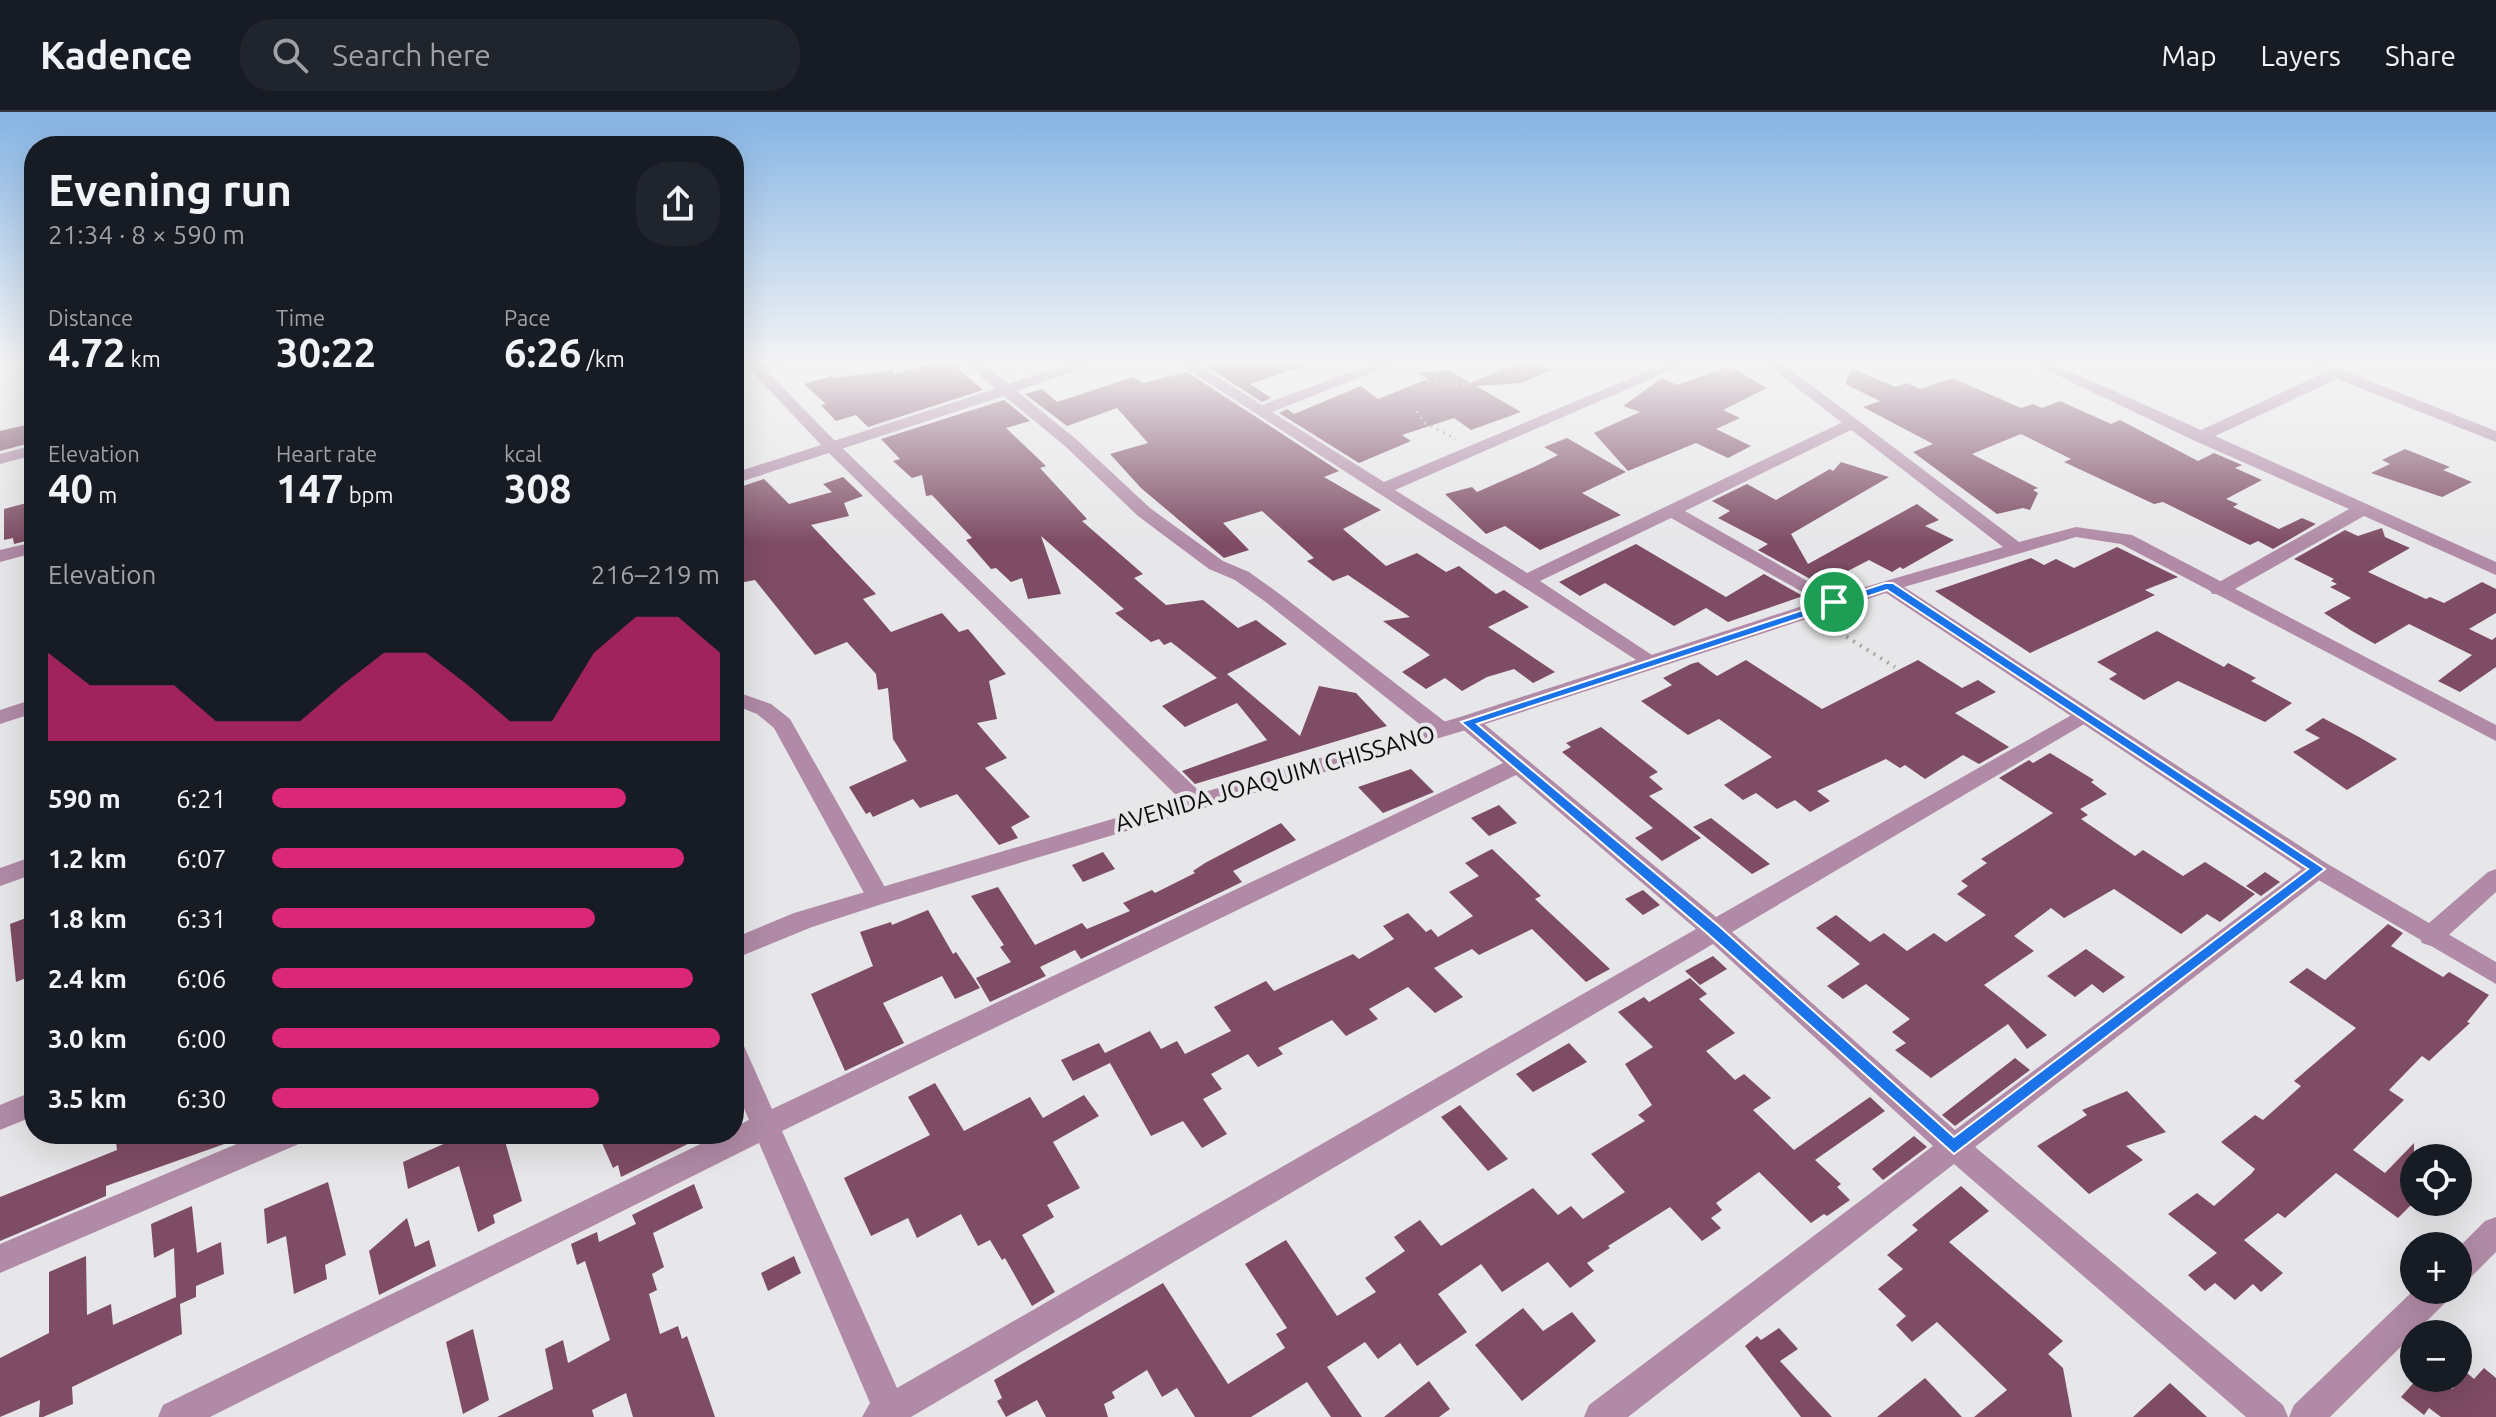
<!DOCTYPE html>
<meta charset="utf-8">
<style>
:root{--surface:#171b24;--page:#20242c;--text:#f1f3f6;--muted:#9ea1a6;--line:#363941;--accent:#db2777}
body{margin:0;font-family:Ubuntu,sans-serif;background:var(--page);color:var(--text);height:100vh;display:flex;flex-direction:column;font-size:30px;white-space:nowrap}
*{box-sizing:border-box;margin:0}
p{font-size:26px;color:var(--muted)}
.icon{flex:none;width:44px;height:44px;fill:none;stroke:currentColor;stroke-width:2;stroke-linecap:round;stroke-linejoin:round}
.map{position:relative;flex:1;overflow:hidden}
.details{position:absolute;left:24px;top:24px;width:720px;height:1008px;display:flex;flex-direction:column;background:var(--surface);border-radius:32px;box-shadow:0 8px 32px #0002}
.details>*{flex:none}
.fabs{position:absolute;left:2400px;top:1032px;display:grid;gap:16px}
.fabs a{display:grid;place-items:center;width:72px;height:72px;border-radius:50%;background:var(--surface);box-shadow:0 8px 32px #0002;font-size:40px}
.pin{position:absolute;display:grid;place-items:center;width:68px;height:68px;color:#fff;margin:-34px;border:4px solid #fff;border-radius:50%;box-shadow:0 2px 8px #0007}
.round{display:grid;place-items:center;flex:none;width:84px;height:84px;border-radius:32px;background:var(--page)}
.overview{display:flex;align-items:center;justify-content:space-between;height:136px;padding:0 24px}
h1{font-size:44px;font-weight:700;line-height:60px}
.metrics{display:grid;grid-template-columns:repeat(3,1fr);gap:12px;height:136px;padding:8px 24px}
.metrics div{display:grid;align-content:center}
.metrics b{font-size:40px;font-weight:700}
.metrics small{font-size:22px;font-weight:400}
.metrics p{font-size:22px}
.chart{height:224px;padding:16px 24px}
.chart p{display:flex;justify-content:space-between}
.chart svg{width:100%;height:144px;margin-top:8px;fill:var(--accent);opacity:.7}
ul{padding:0 24px;list-style:none;font-size:26px}
li{display:grid;grid-template-columns:128px 96px 1fr;align-items:center;height:60px}
li i{height:20px;border-radius:10px;background:var(--accent)}
header{display:flex;align-items:center;gap:48px;box-sizing:border-box;height:112px;padding:0 40px;background:var(--surface);border-bottom:2px solid var(--line)}
header strong{font-size:38px}
nav{display:flex;gap:44px;margin-inline-start:auto;font-size:28px}
.search{width:560px;height:72px;background:var(--page);display:flex;align-items:center;gap:20px;box-sizing:border-box;padding:0 28px;border-radius:32px;color:var(--muted);font-size:30px}
.map>svg:first-child{display:block}
.building{fill:#7e4c64}
.lines{fill:none;stroke-linecap:round;stroke-linejoin:round}
.path-far1{stroke:#a4a4a5;stroke-width:3;stroke-dasharray:2 5;stroke-linecap:butt}
.path{stroke:#a4a4a5;stroke-width:4;stroke-dasharray:2 6;stroke-linecap:butt}
.minor{fill:#b08aa6;fill-rule:evenodd}
.tertiary{fill:#b08aa6;fill-rule:evenodd}
.route{fill:#1a73e8;stroke:#fff;stroke-width:2;fill-rule:evenodd}
.labels{text-anchor:middle;dominant-baseline:central;stroke-width:8;stroke-linejoin:round;paint-order:stroke}
.street-label{font-size:24px;fill:#0c0c0c;stroke:#e7e7e9}
</style>
<header>
<strong>Kadence</strong>
<div class="search"><svg class="icon" aria-label="search" viewBox="0 0 24 24"><circle cx="10" cy="10" r="6"/><path d="M15 15l6 6"/></svg>Search here</div>
<nav><a>Map</a><a>Layers</a><a>Share</a></nav>
</header>
<div class="map">
<svg width="2496" height="1305" viewBox="0 0 2496 1305">
<rect width="100%" height="100%" fill="#e7e7e9"/>
<!-- building -->
<g class="building">
<path d="M948 248 983 278 868 315 856 303 836 309 821 293 826 292 804 272 831 264 834 266 894 258V262Z"/>
<path d="M1223 248H1310V252L1250 272 1271 286 1262 290 1206 254Z"/>
<path d="M1525 248 1552 258 1521 271 1476 274 1521 300 1471 318 1454 306 1402 323 1411 329 1359 351 1279 301 1287 297 1294 302 1361 274 1378 287 1428 267 1418 261 1449 258 1470 271Z"/>
<path d="M1729 254 1767 276 1723 298 1740 306 1716 317 1751 334 1728 346 1696 331 1628 359 1594 321 1640 300 1623 294 1662 266 1677 273Z"/>
<path d="M1852 256 1895 275 1907 271 1920 277 1952 266 2021 296 2033 292 2042 296 2060 289 2111 312 2120 308 2198 349 2214 341 2242 353 2235 356 2262 368 2226 387 2238 392 2233 395 2279 417 2302 406 2316 412 2273 437 2258 429 2250 433 2163 390 2154 392 2064 350 2071 347 2021 322 1972 342 2038 376 2033 378 2038 381 2030 398 2023 396 1997 402 1913 340 1933 332 1863 295 1880 289 1845 272Z"/>
<path d="M1187 260 1339 359 1324 365 1381 398 1343 417 1386 454 1417 441 1446 460 1459 454 1496 482 1504 478 1529 495 1488 515 1555 560 1533 571 1514 557 1487 565 1462 579 1445 566 1426 577 1402 560 1430 543 1383 509 1410 505 1348 463 1333 469 1307 449 1314 446 1262 399 1223 411 1249 438 1224 446 1141 376 1110 342 1148 331 1117 296 1067 314 1025 282 1042 277 1057 290 1133 265 1143 271Z"/>
<path d="M1004 288 1030 309 1006 316 1046 354 1040 356 1087 407 1082 409 1143 462 1134 466 1166 493 1203 488 1238 516 1256 508 1287 532 1227 562 1300 624 1319 574 1356 581 1387 614 1195 672 1182 659 1267 628 1237 591 1185 615 1162 594 1217 566 1171 530 1164 533 1159 527 1151 530 1115 501 1124 497 1041 424 1061 482 1028 487 1022 466 1011 470 996 456 991 457 966 428 972 426 932 383 926 384 922 363 912 366 893 349 900 347 881 327Z"/>
<path d="M34 311V330L0 339V319Z"/>
<path d="M1567 326 1626 360 1582 381 1621 403 1540 438 1505 414 1486 422 1445 382 1472 375 1477 380 1536 354 1558 343 1544 335Z"/>
<path d="M2405 337 2450 355 2443 358 2472 370 2442 385 2371 361 2390 352 2382 348Z"/>
<path d="M1841 350 1889 365 1791 422 1808 452 1917 392 1939 408 1925 414 1954 428 1903 457 1900 455 1892 460 1869 448 1821 473 1758 438 1768 432 1718 406 1730 399 1712 389 1747 372 1776 388 1830 357 1833 359Z"/>
<path d="M843 365 863 384 844 391 849 404 811 413 876 482 863 487 891 520 942 501 959 520 968 517 1006 562 989 569 997 607 977 611 1007 646 985 656 1030 705 1011 715 1018 726 999 733 957 682 920 696 913 687 873 705 870 700 866 702 849 675 907 649 893 627 888 576 878 578 876 562 847 530 815 543 755 468 739 471 734 377 764 367 789 392 832 380 823 372Z"/>
<path d="M34 389V427L14 432 13 426 4 428V397Z"/>
<path d="M2382 416 2385 425 2410 436 2368 460 2426 487 2430 485 2444 491 2482 470 2496 477V501L2469 517 2492 528 2496 525V555L2460 580 2438 569 2472 543 2409 512 2375 532 2352 519 2324 501 2351 486 2330 475 2337 472 2331 469 2334 467 2294 447 2345 418 2358 424Z"/>
<path d="M1636 432 1726 485 1764 462 1803 484 1728 510 1706 496 1674 514 1605 471 1580 484 1559 470Z"/>
<path d="M2117 435 2178 465 2145 478 2155 483 2030 541 1935 479 2031 446 2044 453 2056 447 2074 456Z"/>
<path d="M2157 519 2224 555 2228 551 2256 566 2251 569 2292 591 2265 610 2178 569 2144 588 2109 567 2117 562 2097 550Z"/>
<path d="M1746 548 1822 597 1918 548 1962 576 1978 568 1996 580 1955 601 2009 635 1979 652 1963 643 1925 667 1905 653 1900 656 1886 647 1817 679 1830 689 1810 700 1795 688 1777 697 1756 681 1743 688 1724 673 1772 645 1719 607 1688 623 1641 589 1672 573 1663 566 1691 552 1698 550 1717 564Z"/>
<path d="M2323 606 2359 625 2397 647 2347 678 2293 640 2320 626 2305 618Z"/>
<path d="M1601 615 1658 660 1649 665 1663 677 1649 684 1701 726 1662 749 1635 726 1653 716 1562 640 1571 635 1566 631Z"/>
<path d="M2050 641 2094 668 2091 670 2107 682 2080 697 2088 703 2081 707 2135 744 2143 738 2183 764 2205 750 2255 782 2220 810 2207 802 2181 822 2114 777 2064 806 2051 796 2014 824 2034 839 1984 873 2047 923 2027 937 2008 912 1931 966 1895 938 1906 931 1892 920 1910 907 1866 872 1843 887 1827 874 1860 852 1816 816 1836 803 1870 830 1884 821 1907 839 1934 821 1946 830 1986 803 1957 782 1968 774 1961 769 1987 751 1981 747 2053 701 1999 666 2029 648 2033 651Z"/>
<path d="M1411 657 1434 680 1383 701 1358 675Z"/>
<path d="M1499 693 1517 711 1489 724 1471 706Z"/>
<path d="M1711 706 1770 752 1752 762 1693 715Z"/>
<path d="M1281 711 1296 728 1233 759 1242 770 1205 788 1081 847 1075 838 1040 855 1046 864 990 890 976 866 1011 850 1000 835 1004 833 971 784 998 775 1035 833 1082 811 1087 817 1130 799 1123 791 1152 778 1155 781 1195 761 1193 759 1205 751Z"/>
<path d="M1492 737 1541 784 1535 787 1610 857 1586 870 1532 817 1479 843 1472 837 1434 856 1463 885 1435 901 1408 875 1369 897 1378 907 1346 924 1332 908 1278 936 1283 942 1258 955 1248 942 1211 962 1222 977 1203 987 1227 1022 1202 1036 1183 1009 1151 1024 1110 951 1073 969 1061 948 1099 931 1105 941 1150 919 1161 937 1177 929 1185 942 1231 919 1214 895 1266 869 1274 879 1353 842 1359 847 1394 827 1383 814 1408 801 1426 820 1431 817 1438 825 1473 804 1449 780 1479 764 1465 751Z"/>
<path d="M1103 740 1115 757 1083 770 1072 753Z"/>
<path d="M2265 760 2280 770 2261 784 2246 774Z"/>
<path d="M1643 778 1660 793 1643 803 1625 787Z"/>
<path d="M928 798 953 842 956 840 980 876 955 887 942 864 883 891 904 931 845 959 811 882 873 854 860 820 891 810 892 813Z"/>
<path d="M34 803V863L16 870 10 812Z"/>
<path d="M2388 812 2403 821 2391 834 2443 865 2449 860 2489 883 2467 910 2470 911 2429 949 2422 944 2389 978 2404 988 2353 1038 2385 1061 2414 1031V1090L2398 1106 2336 1061 2285 1106 2278 1101 2244 1128 2283 1161 2261 1180 2253 1172 2235 1188 2215 1171 2205 1179 2188 1163 2217 1141 2168 1102 2197 1081 2214 1094 2251 1062 2255 1057 2221 1030 2255 1003 2263 1008 2301 974 2294 969 2356 916 2289 870 2307 856 2325 868Z"/>
<path d="M2086 837 2125 865 2103 881 2092 872 2075 885 2047 864Z"/>
<path d="M1713 844 1727 857 1700 873 1685 859Z"/>
<path d="M1690 866 1707 882 1699 887 1735 921 1706 939 1735 968 1744 962 1771 986 1753 998 1794 1038 1870 985 1885 999 1815 1048 1841 1072 1837 1075 1850 1088 1827 1104 1824 1102 1811 1111 1759 1060 1716 1091 1722 1098 1711 1106 1721 1116 1702 1129 1670 1095 1608 1134 1610 1136 1587 1151 1594 1159 1570 1176 1548 1150 1502 1180 1481 1152 1438 1182 1467 1220 1417 1254 1400 1231 1378 1247 1365 1230 1327 1255 1362 1305H1331L1307 1270 1251 1305H1195L1177 1276 1162 1285 1147 1258 1112 1280 1115 1286 1104 1292 1108 1305H1046L1037 1288 1006 1305 997 1289 1002 1286 994 1268 1163 1171 1228 1272 1285 1236 1276 1222 1287 1216 1245 1152 1286 1128 1337 1204 1376 1180 1365 1166 1405 1139 1394 1125 1420 1108 1441 1134 1533 1076 1558 1103 1571 1094 1583 1107 1625 1080 1591 1042 1645 1009 1638 1003 1652 993 1625 952 1653 935 1618 900 1644 885 1649 890Z"/>
<path d="M1569 931 1587 950 1533 980 1516 962Z"/>
<path d="M2015 946 2030 958 1955 1014 1942 1003Z"/>
<path d="M935 971 964 1019 1030 985 1043 1006 1084 983 1099 1004 1053 1030 1080 1076 1047 1093 1054 1105 1022 1123 1055 1180 1032 1194 1005 1146 1002 1148 990 1128 978 1134 961 1102 917 1126 908 1106 871 1124 844 1066 930 1023 908 985Z"/>
<path d="M2127 979 2166 1020 2126 1034 2143 1048 2089 1082 2037 1034 2087 1003 2082 998Z"/>
<path d="M1460 993 1508 1047 1488 1059 1441 1005Z"/>
<path d="M115 1022 244 1025 106 1074V1084L0 1129V1085L117 1038Z"/>
<path d="M466 1022H503L522 1089 493 1103 495 1111 478 1120 459 1054 408 1077 403 1050Z"/>
<path d="M598 1022H708L621 1065 618 1053 613 1056Z"/>
<path d="M1914 1024 1927 1035 1883 1068 1872 1057Z"/>
<path d="M328 1070 346 1143 325 1153 327 1167 294 1182 286 1124 267 1132 264 1097Z"/>
<path d="M694 1072 703 1096 653 1121 664 1155 652 1162 657 1178 649 1182 660 1222 678 1214 682 1227 687 1224 715 1305H633L626 1281 592 1298 594 1305H497L553 1277 545 1237 563 1228 568 1251 610 1228 585 1149 577 1153 571 1132 597 1120 599 1130 636 1112 632 1103Z"/>
<path d="M1961 1074 1989 1099 1949 1130 2063 1229 2048 1242 2063 1256 2072 1305H1974L2007 1278 1937 1210 1912 1230 1896 1213 1906 1204 1878 1177 1903 1157 1887 1143 1918 1118 1912 1113Z"/>
<path d="M192 1094 197 1141 221 1130 224 1162 196 1174V1185L180 1192 182 1222 72 1275 73 1292 43 1305H39L40 1288 0 1305V1246L49 1221V1160L86 1144 87 1203 111 1192 113 1213 176 1185 174 1136 154 1146 151 1112Z"/>
<path d="M407 1106 415 1135 429 1128 436 1154 379 1183 369 1139Z"/>
<path d="M794 1144 801 1161 768 1179 761 1161Z"/>
<path d="M1523 1196 1543 1219 1572 1200 1596 1229 1522 1289 1475 1233Z"/>
<path d="M1779 1216 1798 1237 1780 1249 1832 1305H1801L1745 1234 1757 1224 1761 1228Z"/>
<path d="M473 1217 489 1288 463 1302 446 1230Z"/>
<path d="M2484 1256 2496 1266V1305H2441L2429 1296 2424 1303 2401 1285 2418 1266H2438L2452 1277 2467 1261 2474 1267Z"/>
<path d="M1925 1266 1962 1305H1877Z"/>
<path d="M1429 1269 1450 1297 1439 1305H1384Z"/>
<path d="M2170 1271 2207 1305H2133Z"/>
</g>
<g class="lines">
<!-- path-far1 -->
<g class="path-far1">
<path d="M1410 258 1432 271 1477 273"/>
<path d="M1417 299 1423 310 1456 327"/>
</g>
<!-- path -->
<path class="path" d="M1826 512 1895 555"/>
<!-- minor -->
<g class="minor">
<path d="M773 248H798L758 262 750 257Z"/>
<path d="M962 248H978L1008 272 1083 248H1105L1017 279 1077 328 1150 396 1223 449 1249 460 1281 483 1448 612 1451 617 1448 622H1432L1267 491 1235 468 1209 457 1138 404 1065 334 1004 284 734 372V361L995 277Z"/>
<path d="M1173 248H1191L1262 293 1383 248H1404L1272 300 1384 370 1674 248H1694L1395 378 1527 461 1845 309H1857V315L1685 399 1844 490 1841 494H1827L1671 406 1540 469 1664 551 1661 555H1647Z"/>
<path d="M2025 248H2045L2201 318 2324 261 2296 248H2317L2496 319V330L2337 267 2215 324 2496 450V463L2364 404 2226 482H2212L2210 478 2212 474 2349 397 2193 328Z"/>
<path d="M34 333V343L0 352V342Z"/>
<path d="M34 430V441L0 450V438Z"/>
<path d="M734 579 771 592 790 607 890 784 887 790H869L774 616 757 602 734 593Z"/>
<path d="M34 587V601L0 612V598Z"/>
<path d="M2084 596 2095 603 2091 608 1732 820 1955 1018 2310 751H2326L2330 757 2326 763 1975 1035 2283 1293 2288 1305H2246L1954 1052 1628 1305H1584L1589 1293 1933 1034 1713 832 911 1305H862L870 1291 759 1031 210 1305H158L163 1293 721 1022H734V1015L749 1008 734 973V931L744 934 772 997 1503 651 1460 615 1457 610 1460 605H1476L1716 805ZM1516 663 1696 817 897 1276 782 1019Z"/>
<path d="M34 744V762L0 774V756Z"/>
<path d="M2496 757V780L2440 831 2431 834 2422 831 2419 824 2422 817 2488 760Z"/>
<path d="M34 979V1004L0 1018V993Z"/>
<path d="M2496 1105V1140L2469 1167 2458 1172V1136L2485 1109Z"/>
<path d="M2414 1178H2452L2447 1189 2330 1305H2289L2294 1293Z"/>
</g>
<!-- tertiary -->
<g class="tertiary">
<path d="M741 248H756L837 331 1201 681 1460 605 1827 486 2003 435 1761 248H1778L2019 430 2076 415 2132 423 2496 613V629L2121 432 2076 425 1904 475 2326 751 2496 850V872L2310 763 1886 481 1476 615 882 792 812 815 734 847V826L794 801 1180 687 825 337Z"/>
<path d="M260 1022H305L301 1031 0 1161V1132Z"/>
</g>
</g>
<!-- sky -->
<linearGradient id="sky" x2="0" y2="1"><stop stop-color="#85b4e5"/><stop offset="0.58" stop-color="#f4f4f5"/><stop offset="1" stop-color="#f4f4f5" stop-opacity="0"/></linearGradient>
<rect width="2496" height="431" fill="url(#sky)"/>
<!-- route -->
<path class="route" d="M1885 471H1893L2325 757 1954 1042 1708 822 1461 610ZM1887 478 2308 757 1954 1025 1719 814 1477 612Z"/>
<g class="labels">
<!-- street labels -->
<g class="street-label">
<text transform="translate(1275 666) rotate(-16)">AVENIDA JOAQUIM CHISSANO</text>
</g>
</g>
</svg>
<div class="fabs">
<a><svg class="icon" aria-label="locate" viewBox="0 0 24 24"><circle cx="12" cy="12" r="6"/><path d="M12 2v4M12 18v4M2 12h4M18 12h4"/></svg></a>
<a>+</a>
<a>−</a>
</div>
<div class="pin" style="left:1834px;top:490px;background:#1e9e55"><svg class="icon" aria-label="arrive" viewBox="0 0 24 24"><path d="M6 21V4h12l-3 4 3 4H6"/></svg></div>
<section class="details">
<div class="overview"><div><h1>Evening run</h1><p>21:34 · 8 × 590 m</p></div><a class="round"><svg class="icon" aria-label="share" viewBox="0 0 24 24"><path d="M12 15V3M7 8l5-5 5 5M5 13v7h14v-7"/></svg></a></div>
<div class="metrics">
<div><p>Distance</p><b>4.72<small> km</small></b></div>
<div><p>Time</p><b>30:22</b></div>
<div><p>Pace</p><b>6:26<small> /km</small></b></div>
</div>
<div class="metrics">
<div><p>Elevation</p><b>40<small> m</small></b></div>
<div><p>Heart rate</p><b>147<small> bpm</small></b></div>
<div><p>kcal</p><b>308</b></div>
</div>
<div class="chart"><p><span>Elevation</span>216–219 m</p>
<svg viewBox="0 0 160 44" preserveAspectRatio="none"><path d="M0 44V17L10 27L20 27L30 27L40 38L50 38L60 38L70 27L80 17L90 17L100 27L110 38L120 38L130 17L140 6L150 6L160 17V44z"/></svg>
</div>
<ul>
<li><b>590 m</b>6:21<i style="width:79%"></i></li>
<li><b>1.2 km</b>6:07<i style="width:92%"></i></li>
<li><b>1.8 km</b>6:31<i style="width:72%"></i></li>
<li><b>2.4 km</b>6:06<i style="width:94%"></i></li>
<li><b>3.0 km</b>6:00<i style="width:100%"></i></li>
<li><b>3.5 km</b>6:30<i style="width:73%"></i></li>
</ul>
</section>
</div>
